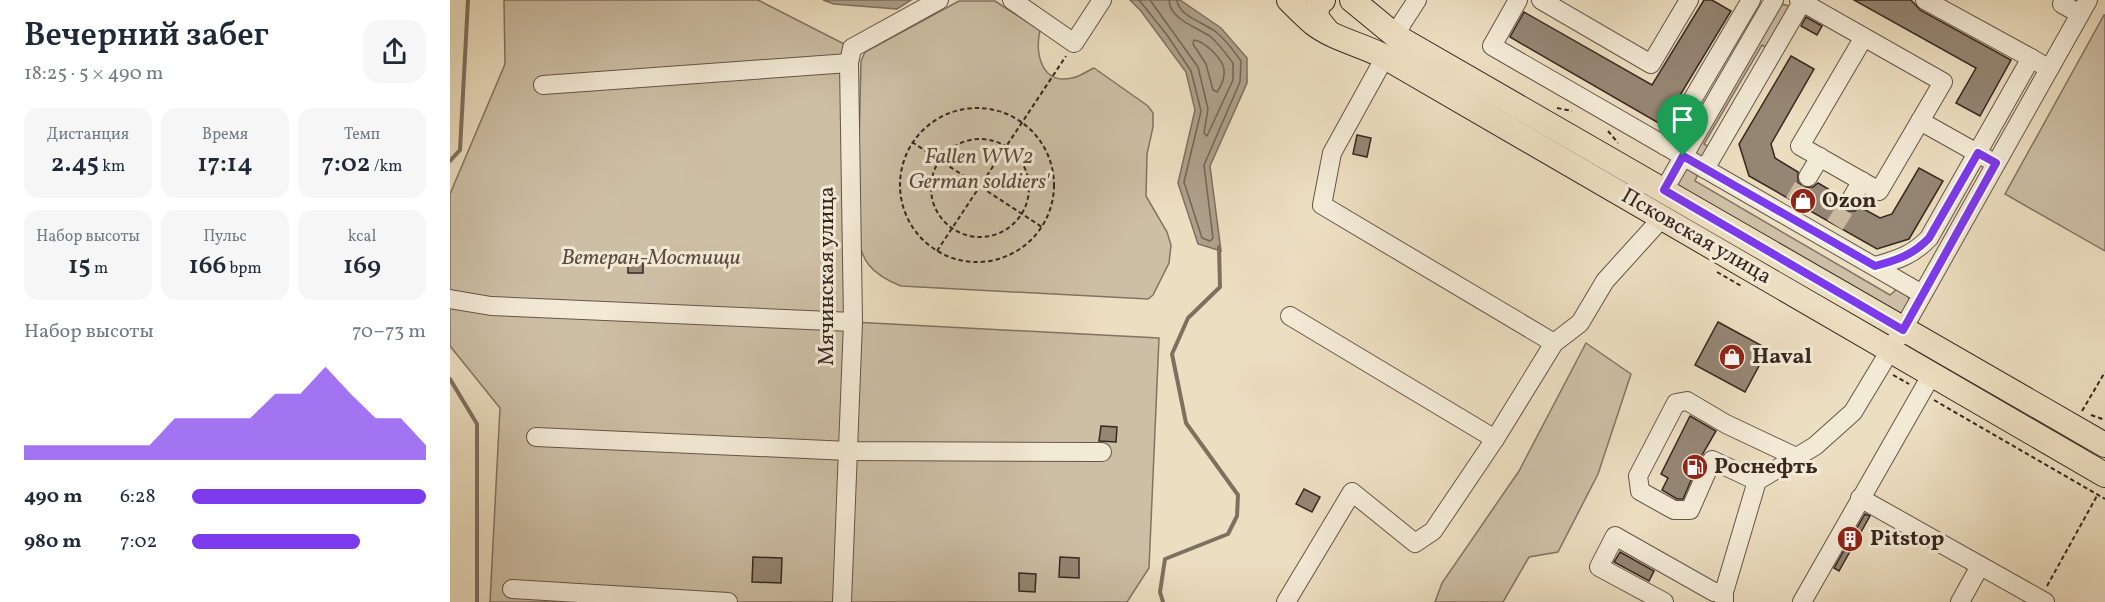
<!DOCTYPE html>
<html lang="ru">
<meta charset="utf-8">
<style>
:root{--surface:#fff;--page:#f6f6f7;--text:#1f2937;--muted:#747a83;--accent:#7c3aed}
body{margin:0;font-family:Vollkorn,serif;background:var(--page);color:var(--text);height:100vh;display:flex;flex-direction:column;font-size:22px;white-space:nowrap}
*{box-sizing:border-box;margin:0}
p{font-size:20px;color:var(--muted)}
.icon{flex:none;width:33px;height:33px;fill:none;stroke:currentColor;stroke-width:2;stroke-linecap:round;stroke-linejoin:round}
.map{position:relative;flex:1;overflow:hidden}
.drawer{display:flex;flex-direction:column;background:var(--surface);width:450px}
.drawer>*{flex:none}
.pin{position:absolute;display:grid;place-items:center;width:51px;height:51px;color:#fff;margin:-62px -26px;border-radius:50% 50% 50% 0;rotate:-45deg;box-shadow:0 0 6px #0007}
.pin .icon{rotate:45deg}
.round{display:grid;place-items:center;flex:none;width:63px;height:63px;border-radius:18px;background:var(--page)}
.overview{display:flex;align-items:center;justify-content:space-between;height:102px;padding:0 24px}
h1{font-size:33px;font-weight:600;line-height:45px}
.stats{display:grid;grid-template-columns:repeat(3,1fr);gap:9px;height:102px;padding:6px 24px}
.stats div{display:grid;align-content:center;border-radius:15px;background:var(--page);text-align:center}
.stats b{font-size:26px;font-weight:600}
.stats small{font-size:16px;font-weight:400}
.stats p{font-size:16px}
.chart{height:168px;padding:12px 24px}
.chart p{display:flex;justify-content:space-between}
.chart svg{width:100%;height:108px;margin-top:6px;fill:var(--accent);opacity:.7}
ul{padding:0 24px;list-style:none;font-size:20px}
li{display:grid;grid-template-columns:96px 72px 1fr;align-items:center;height:45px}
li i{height:15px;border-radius:8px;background:var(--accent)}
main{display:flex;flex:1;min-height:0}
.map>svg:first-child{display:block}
.green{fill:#cdbfa5;stroke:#827363;stroke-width:1.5}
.water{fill:#aea08a;stroke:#7e7060;stroke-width:1.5}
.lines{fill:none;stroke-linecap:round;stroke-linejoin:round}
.shore{stroke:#726456;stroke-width:1.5}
.stream{stroke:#7e7060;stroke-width:4}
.building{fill:#958674;stroke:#362721;stroke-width:1.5}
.minor-tunnel{stroke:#c8b9a0;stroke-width:18;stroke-dasharray:18 9;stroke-linecap:butt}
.minor-casing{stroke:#645549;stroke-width:20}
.major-casing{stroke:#362721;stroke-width:26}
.path{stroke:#362721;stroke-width:2;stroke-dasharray:4.5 3;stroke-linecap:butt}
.minor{stroke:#f3ead6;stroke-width:18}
.major{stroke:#ecdec0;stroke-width:24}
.route-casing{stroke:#fff;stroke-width:12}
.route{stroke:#7c3aed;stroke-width:8}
.labels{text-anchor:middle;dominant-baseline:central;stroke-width:6;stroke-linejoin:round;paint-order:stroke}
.park-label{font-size:22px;font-style:italic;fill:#5c4d42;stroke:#f3ead6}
.poi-label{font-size:22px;font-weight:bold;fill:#362721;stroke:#f3ead6;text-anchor:start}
.street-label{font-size:22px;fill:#362721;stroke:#f3ead6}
</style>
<main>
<section class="drawer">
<div class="overview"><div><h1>Вечерний забег</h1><p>18:25 · 5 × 490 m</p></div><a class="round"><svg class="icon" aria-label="share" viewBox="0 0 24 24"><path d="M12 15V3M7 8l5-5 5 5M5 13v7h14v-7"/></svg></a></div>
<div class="stats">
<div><p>Дистанция</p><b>2.45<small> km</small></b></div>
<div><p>Время</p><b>17:14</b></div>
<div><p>Темп</p><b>7:02<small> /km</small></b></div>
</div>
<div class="stats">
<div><p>Набор высоты</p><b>15<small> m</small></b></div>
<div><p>Пульс</p><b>166<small> bpm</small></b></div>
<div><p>kcal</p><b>169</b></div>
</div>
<div class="chart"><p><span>Набор высоты</span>70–73 m</p>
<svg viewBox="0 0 160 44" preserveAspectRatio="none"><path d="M0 44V38L10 38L20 38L30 38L40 38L50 38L60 27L70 27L80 27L90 27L100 17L110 17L120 6L130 17L140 27L150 27L160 38V44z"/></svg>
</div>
<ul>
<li><b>490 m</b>6:28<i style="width:100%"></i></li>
<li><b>980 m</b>7:02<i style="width:72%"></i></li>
</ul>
</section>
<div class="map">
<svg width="1655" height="602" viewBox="0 0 1655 602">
<rect width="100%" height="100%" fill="#ecdec0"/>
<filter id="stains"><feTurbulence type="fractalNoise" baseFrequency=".00333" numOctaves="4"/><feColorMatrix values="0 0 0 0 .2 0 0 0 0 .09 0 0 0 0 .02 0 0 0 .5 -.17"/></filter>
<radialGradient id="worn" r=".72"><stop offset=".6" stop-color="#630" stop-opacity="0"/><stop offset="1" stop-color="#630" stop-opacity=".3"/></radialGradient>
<!-- green -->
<g class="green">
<path d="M54 0H308L402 48 403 322 709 338 699 568 677 602H40L50 408 0 346V194L55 64Z"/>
<path d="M509 1H545L590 30C585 53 591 85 622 78 629 77 637 71 644 68L698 106 703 113V127L697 154 696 196 717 232 721 245 719 263 703 295 698 299 451 286C421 274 410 261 407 229L411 61 415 52Z"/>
<path d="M1331 4 1340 6 1317 48 1312 45 1254 144 1259 147 1256 159 1244 154Z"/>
<path d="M1654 15H1655V251L1555 194Z"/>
<path d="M1237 168 1248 174 1245 181 1440 295 1447 289 1457 295 1460 301 1451 314 1226 185Z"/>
<path d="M1136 343 1181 374 1148 474 1108 552 1079 557 1053 602H985L992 583 1069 471Z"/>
</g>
<!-- water -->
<g class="water">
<path d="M373 0H461L447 9 384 4Z"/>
<path d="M680 0H730L771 28 797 58V83L760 166 771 251 748 244 728 183 745 110 736 72 691 11Z"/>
</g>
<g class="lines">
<!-- shore -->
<g class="shore">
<path d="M689 0 717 35 741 71 751 111 734 182 752 238 760 241 763 238 754 165 790 82 791 61C784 51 775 39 766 32 755 23 728 16 727 0"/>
<path d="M700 0 748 67 758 109 754 133 757 136 783 80V63C776 54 769 44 761 37 747 27 720 20 719 0"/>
<path d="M744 40C754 41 772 58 774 69 775 77 772 85 767 92L763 90 756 64 743 44Z"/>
</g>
<!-- stream -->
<g class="stream">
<path d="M0 161 10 150 18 0"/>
<path d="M0 379 27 424V602"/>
<path d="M713 602 710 592 715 559 778 534 787 516 788 495 736 423 722 354 738 318 770 287 769 247"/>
</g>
</g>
<!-- building -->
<g class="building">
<path d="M1254 0H1262L1281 11 1212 125 1060 37 1074 12 1202 85Z"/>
<path d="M1404 0H1461L1470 10 1561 60 1530 116 1506 103 1526 68Z"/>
<path d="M1356 17 1372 26 1367 35 1351 26Z"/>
<path d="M1341 56 1364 69 1321 144 1325 158 1348 172V182L1353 187H1363L1368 183 1390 196V206L1395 211H1405L1410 207 1430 218 1442 214 1469 168 1493 181 1459 239 1427 249 1299 176 1289 144Z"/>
<path d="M907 135 921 138 917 157 903 154Z"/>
<rect x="178" y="259" width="15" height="14"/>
<path d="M1268 322 1318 349 1295 392 1245 365Z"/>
<path d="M1240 416 1266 431 1252 455 1233 499H1227L1212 490 1218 478 1211 474Z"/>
<path d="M651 426 667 427 666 442 649 441Z"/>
<path d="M854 489 870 497 862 512 846 504Z"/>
<path d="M1415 514 1420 516 1389 571 1384 568Z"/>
<path d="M1170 552 1204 571 1199 581 1164 562Z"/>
<path d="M303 557 332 558 331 583 302 582Z"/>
<path d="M610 557 629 558V578L609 577Z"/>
<path d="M569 573 586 574 585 592 569 591Z"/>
</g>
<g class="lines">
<!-- minor-tunnel -->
<g class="minor-tunnel">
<path d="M1344 202 1358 177"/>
<path d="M1385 225 1400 201"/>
</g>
<!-- minor casing -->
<g class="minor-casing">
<g id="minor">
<path d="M562 0 624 43 652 0"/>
<path d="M1068 0 1042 46 1472 294"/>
<path d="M1091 0 1201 64 1239 0"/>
<path d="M1475 0 1581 58"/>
<path d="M1614 0 1612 4 1630 14"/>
<path d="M1352 2 1493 82 1429 191 1350 146 1414 37"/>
<path d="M947 37 952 23 967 0"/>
<path d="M935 57 882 153 872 205 1104 343"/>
<path d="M93 85 399 63"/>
<path d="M1470 121 1536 158"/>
<path d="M1215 146 1301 0"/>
<path d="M1255 169 1352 2 1349 0"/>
<path d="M1358 177 1370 157"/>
<path d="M1214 190 1324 0"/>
<path d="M1400 201 1412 181"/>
<path d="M1425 266C1447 260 1463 255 1479 238L1581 58 1599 69"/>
<path d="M0 299 41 306 403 322"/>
<path d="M840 316 1045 439"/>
<path d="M86 437 399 451 652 452"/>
<path d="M1307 481 1262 460 1240 510H1224L1190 491 1188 476 1226 403 1237 401 1276 424 1348 458"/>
<path d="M1410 498 1595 602"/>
<path d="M62 589 278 602"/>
<path d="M392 602 403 322 399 63 402 48 489 0"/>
<path d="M836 602 902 492 965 543 983 531 1045 439 1104 343 1130 323 1155 281 1212 218"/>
<path d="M1214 602 1149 567 1165 536 1264 592H1274"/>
<path d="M1274 602V592L1307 481 1365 446 1403 412 1453 329 1638 0"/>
<path d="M1352 602 1482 374"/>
<path d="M1510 602 1530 566"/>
</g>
</g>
<!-- major casing -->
<g class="major-casing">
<g id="major">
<path d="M839 0C847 8 855 16 863 23 883 39 913 45 935 57L1655 475"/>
<path d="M873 0 868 3 866 17 878 32"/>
<path d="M902 0 947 37 1655 445"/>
</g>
</g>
<!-- path -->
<g class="path">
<path d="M1107 108 1122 111"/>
<circle cx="527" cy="185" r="77"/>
<path d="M1158 131 1168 143"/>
<circle cx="530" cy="188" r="49"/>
<path d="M462 142 592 227"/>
<path d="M487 251 616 56"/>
<path d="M1267 272 1293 287"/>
<path d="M1443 375 1459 384"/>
<path d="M1484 400 1655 499"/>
<path d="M1632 411 1655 372"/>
<path d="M1641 415 1655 420"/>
<path d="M1597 586 1648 494"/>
</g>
<!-- minor -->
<use href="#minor" class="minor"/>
<!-- major -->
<use href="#major" class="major"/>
</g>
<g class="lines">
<!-- route casing -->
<g class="route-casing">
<path id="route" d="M1528 153 1546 163 1453 330 1214 190 1233 156 1425 266C1447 260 1463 255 1479 238Z"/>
</g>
<!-- route -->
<use href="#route" class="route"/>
</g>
<!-- icons -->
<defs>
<g id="shop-disc" transform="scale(1.35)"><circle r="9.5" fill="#8f2418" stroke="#f3ead6"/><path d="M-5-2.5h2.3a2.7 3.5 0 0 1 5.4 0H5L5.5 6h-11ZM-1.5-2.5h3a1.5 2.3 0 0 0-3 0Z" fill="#fff"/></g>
<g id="fuel-disc" transform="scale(1.35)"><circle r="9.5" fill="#8f2418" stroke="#f3ead6"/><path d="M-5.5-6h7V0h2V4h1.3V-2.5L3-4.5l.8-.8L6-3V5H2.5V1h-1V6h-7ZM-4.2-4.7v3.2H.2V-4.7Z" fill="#fff"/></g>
<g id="building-disc" transform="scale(1.35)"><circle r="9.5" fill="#8f2418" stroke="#f3ead6"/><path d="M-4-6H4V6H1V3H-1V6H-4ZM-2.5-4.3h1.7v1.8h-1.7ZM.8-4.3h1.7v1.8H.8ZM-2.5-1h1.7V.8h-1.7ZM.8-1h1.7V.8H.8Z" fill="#fff"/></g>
</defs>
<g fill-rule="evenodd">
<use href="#shop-disc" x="1353" y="201"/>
<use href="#shop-disc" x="1282" y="357"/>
<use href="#fuel-disc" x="1245" y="467"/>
<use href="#building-disc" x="1400" y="539"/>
</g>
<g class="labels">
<!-- park labels -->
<g class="park-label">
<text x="529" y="157">Fallen WW2<tspan x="529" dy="25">German soldiers'</tspan></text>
<text x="201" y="258">Ветеран-Мостищи</text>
</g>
<!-- poi labels -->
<g class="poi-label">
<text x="1372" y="201">Ozon</text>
<text x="1302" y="357">Haval</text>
<text x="1264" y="467">Роснефть</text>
<text x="1420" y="539">Pitstop</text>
</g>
<!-- street labels -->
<g class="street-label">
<text transform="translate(1246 237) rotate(30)">Псковская улица</text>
<text transform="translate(377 276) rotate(-90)">Мячинская улица</text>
</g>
</g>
<rect width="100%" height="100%" filter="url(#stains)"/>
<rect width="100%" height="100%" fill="url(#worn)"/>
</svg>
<div class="pin" style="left:1233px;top:156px;background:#1e9e55"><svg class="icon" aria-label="arrive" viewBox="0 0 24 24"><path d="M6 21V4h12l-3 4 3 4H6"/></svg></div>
</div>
</main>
